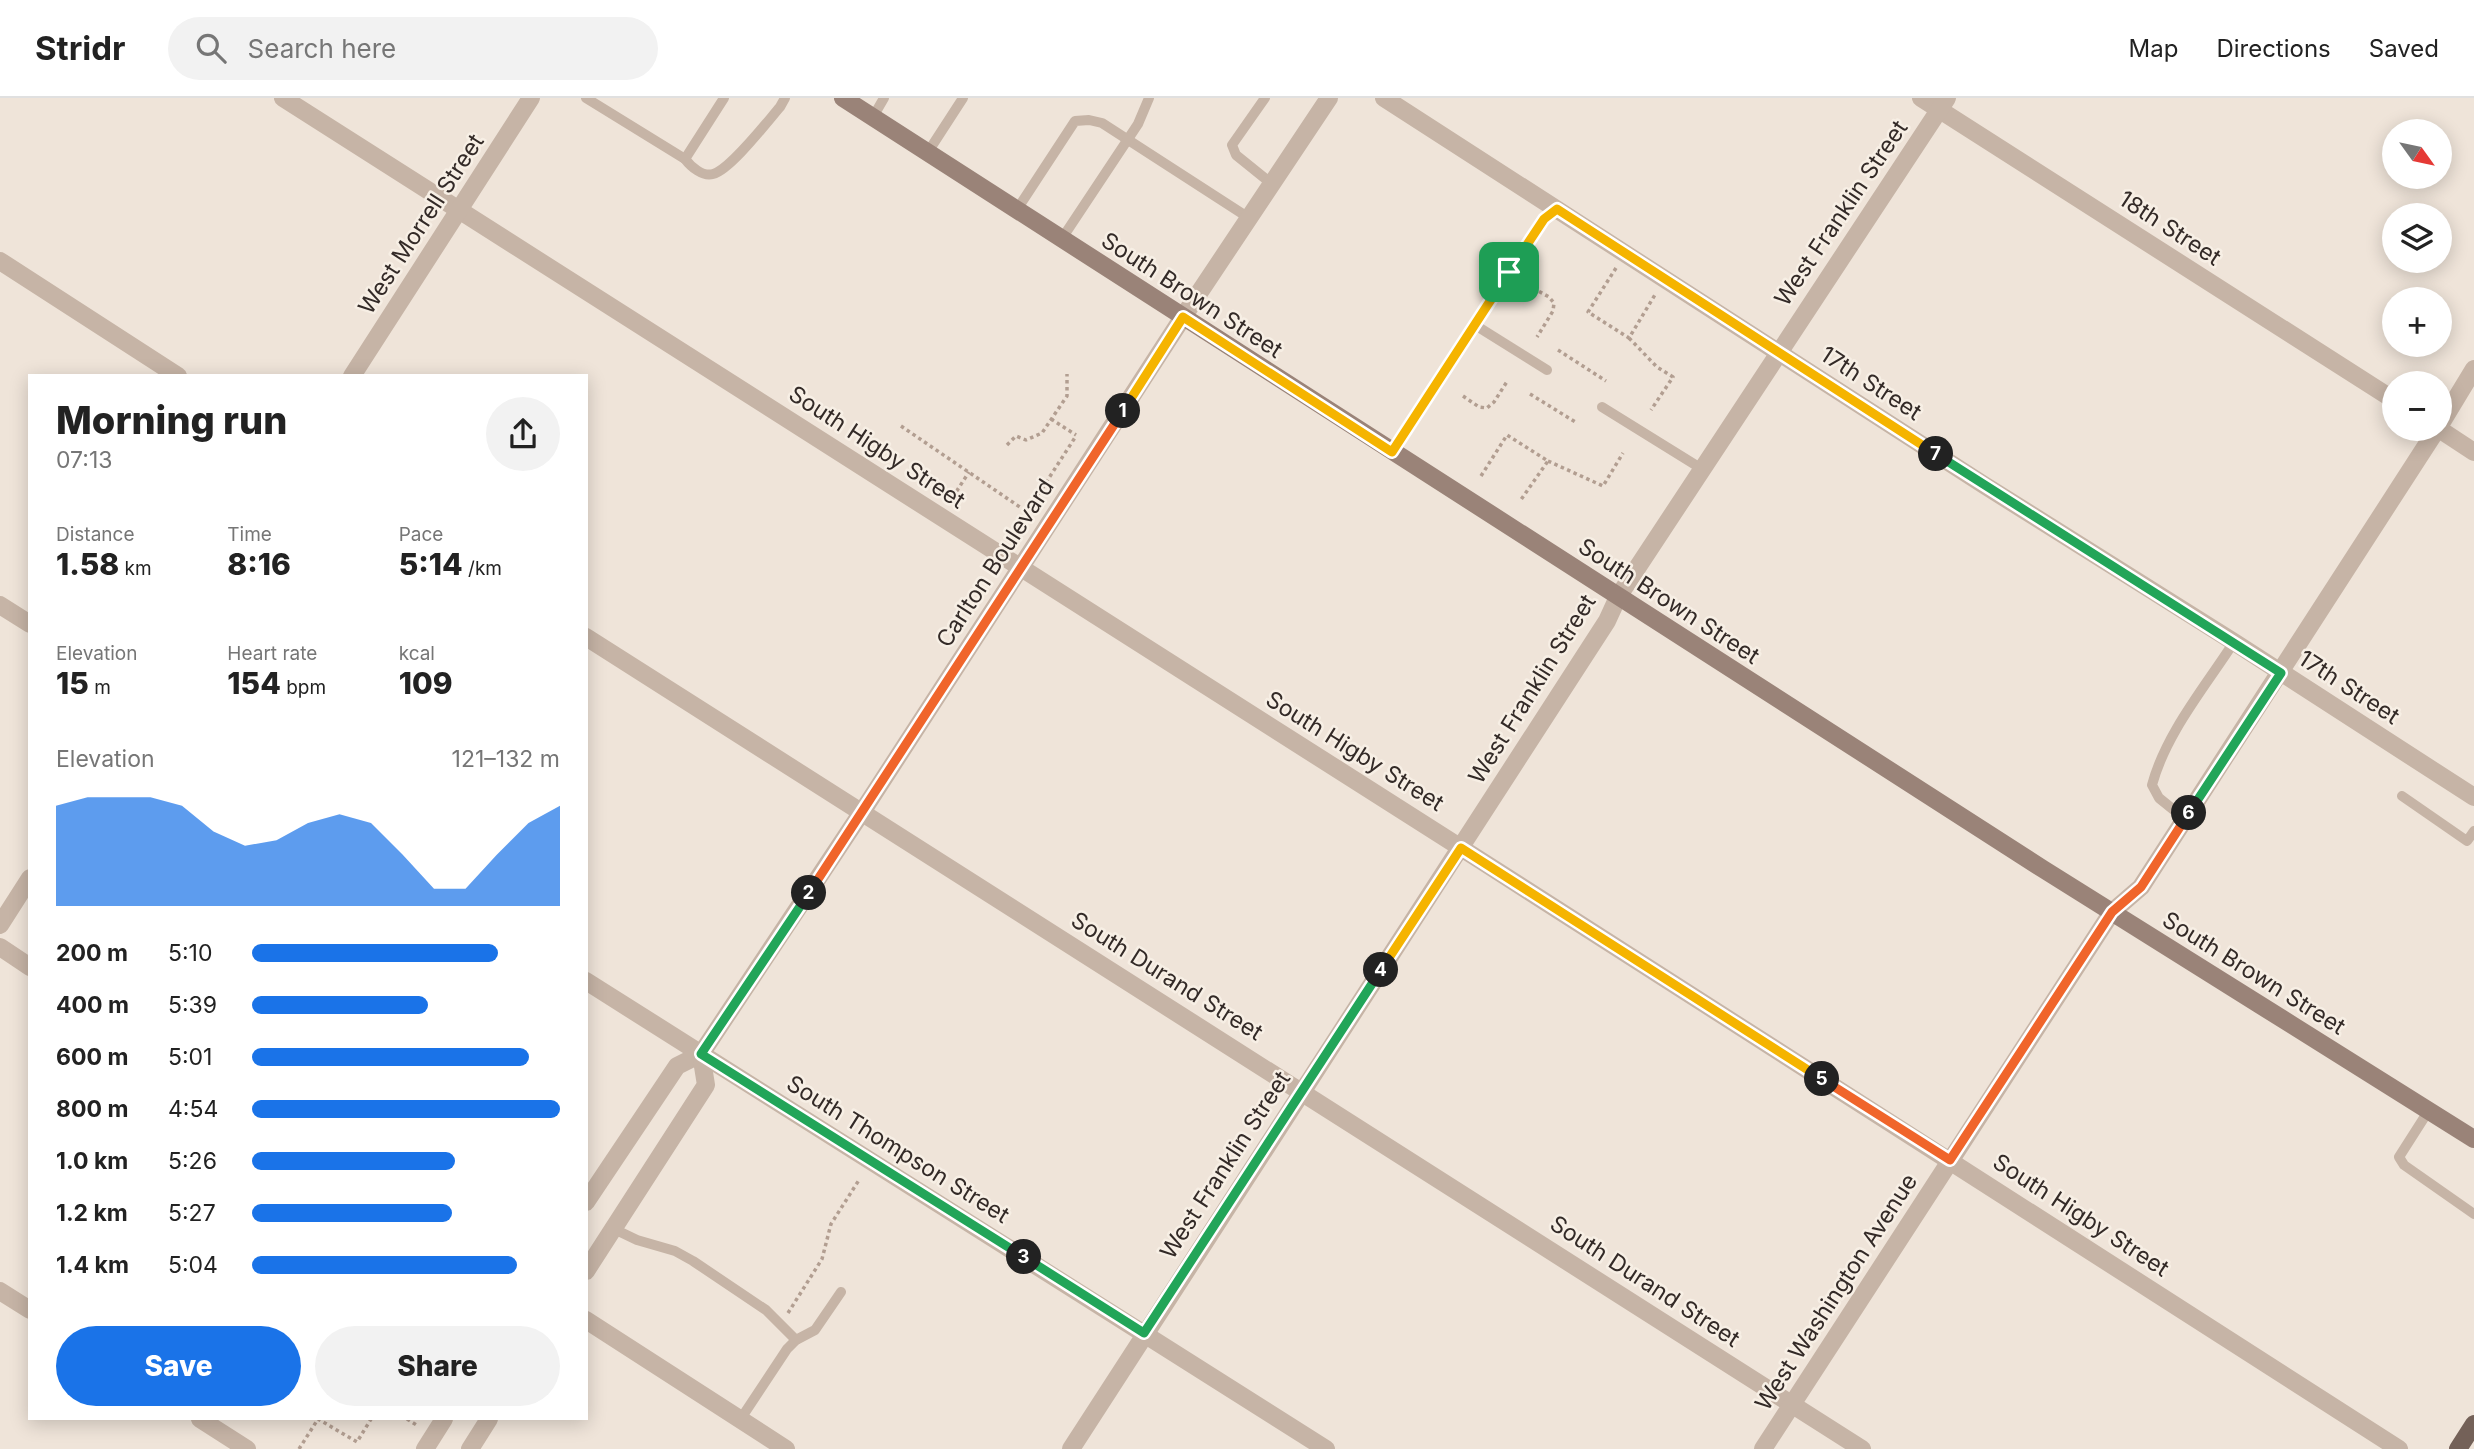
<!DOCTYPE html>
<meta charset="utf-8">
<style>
:root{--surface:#fff;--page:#f2f2f2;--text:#222;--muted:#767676;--line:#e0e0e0;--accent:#1a73e8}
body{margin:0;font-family:Inter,sans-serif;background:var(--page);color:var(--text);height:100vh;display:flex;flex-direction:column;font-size:26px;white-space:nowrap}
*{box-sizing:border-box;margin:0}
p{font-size:23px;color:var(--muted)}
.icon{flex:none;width:38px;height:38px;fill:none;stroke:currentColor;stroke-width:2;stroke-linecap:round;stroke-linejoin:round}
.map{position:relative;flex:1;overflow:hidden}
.details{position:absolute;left:28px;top:276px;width:560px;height:1046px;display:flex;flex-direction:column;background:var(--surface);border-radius:0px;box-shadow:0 4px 18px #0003}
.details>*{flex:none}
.needle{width:46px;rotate:123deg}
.fabs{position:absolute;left:2382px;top:21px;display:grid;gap:14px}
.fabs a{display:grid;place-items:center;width:70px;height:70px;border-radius:50%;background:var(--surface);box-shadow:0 4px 18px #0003;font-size:35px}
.pin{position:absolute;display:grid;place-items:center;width:60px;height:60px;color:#fff;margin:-30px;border-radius:14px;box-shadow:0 4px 10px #0006}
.km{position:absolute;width:35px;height:35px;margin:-18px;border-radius:50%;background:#222;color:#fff;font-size:19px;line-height:35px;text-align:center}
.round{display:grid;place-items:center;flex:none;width:74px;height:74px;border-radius:37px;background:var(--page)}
.headline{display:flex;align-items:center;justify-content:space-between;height:119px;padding:0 28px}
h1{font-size:38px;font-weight:800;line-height:52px}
.stats{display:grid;grid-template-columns:repeat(3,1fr);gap:10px;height:119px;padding:7px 28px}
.stats div{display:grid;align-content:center}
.stats b{font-size:30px;font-weight:800}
.stats small{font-size:19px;font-weight:400}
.stats p{font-size:19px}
.chart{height:196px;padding:14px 28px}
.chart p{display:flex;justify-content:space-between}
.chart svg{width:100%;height:126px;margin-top:7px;fill:var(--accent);opacity:.7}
.primary-button{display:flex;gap:14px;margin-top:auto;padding:14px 28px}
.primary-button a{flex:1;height:80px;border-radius:42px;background:var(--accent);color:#fff;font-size:28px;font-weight:800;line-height:80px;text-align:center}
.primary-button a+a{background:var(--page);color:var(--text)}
ul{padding:0 28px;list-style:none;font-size:23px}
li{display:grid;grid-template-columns:112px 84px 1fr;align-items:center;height:52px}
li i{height:18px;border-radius:9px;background:var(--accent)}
header{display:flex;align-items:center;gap:42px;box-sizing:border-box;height:98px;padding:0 35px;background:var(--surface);border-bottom:2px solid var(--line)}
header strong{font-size:33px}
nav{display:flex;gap:38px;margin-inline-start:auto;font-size:24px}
.search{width:490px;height:63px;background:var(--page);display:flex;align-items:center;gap:18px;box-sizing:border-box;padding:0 24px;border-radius:38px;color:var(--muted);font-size:26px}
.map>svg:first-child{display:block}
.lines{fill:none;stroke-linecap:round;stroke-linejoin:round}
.path{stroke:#b29e91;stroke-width:3.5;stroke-dasharray:3.5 3.5;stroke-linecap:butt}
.service{stroke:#c6b4a6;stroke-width:10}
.minor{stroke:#c6b4a6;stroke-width:18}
.tertiary{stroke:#c6b4a6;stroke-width:18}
.secondary{stroke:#9a8378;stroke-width:18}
.primary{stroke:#746158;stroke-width:18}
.split-1-casing{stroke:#fff;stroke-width:14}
.split-2-casing{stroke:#fff;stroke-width:14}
.split-3-casing{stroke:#fff;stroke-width:14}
.split-4-casing{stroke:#fff;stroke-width:14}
.split-5-casing{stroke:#fff;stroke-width:14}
.split-6-casing{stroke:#fff;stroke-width:14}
.split-7-casing{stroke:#fff;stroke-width:14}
.split-8-casing{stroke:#fff;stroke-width:14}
.split-1{stroke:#f5b400;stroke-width:9}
.split-2{stroke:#f0652b;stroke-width:9}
.split-3{stroke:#22a559;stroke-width:9}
.split-4{stroke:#22a559;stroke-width:9}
.split-5{stroke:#f5b400;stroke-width:9}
.split-6{stroke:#f0652b;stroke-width:9}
.split-7{stroke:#22a559;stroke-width:9}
.split-8{stroke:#f5b400;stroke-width:9}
.labels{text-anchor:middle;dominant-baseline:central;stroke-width:5;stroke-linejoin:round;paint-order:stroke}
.street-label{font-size:23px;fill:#332a27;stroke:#f7efe5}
</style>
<header>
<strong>Stridr</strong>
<div class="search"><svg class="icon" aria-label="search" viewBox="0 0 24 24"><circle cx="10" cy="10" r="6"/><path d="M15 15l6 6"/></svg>Search here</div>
<nav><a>Map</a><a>Directions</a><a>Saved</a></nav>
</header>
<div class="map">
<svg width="2474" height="1351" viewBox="0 0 2474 1351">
<rect width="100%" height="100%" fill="#efe4d9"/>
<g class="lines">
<!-- path -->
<g class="path">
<path d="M1616 170 1588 214 1629 240 1656 195"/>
<path d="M1533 190 1549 199 1554 205 1553 213 1537 239"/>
<path d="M1629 240 1657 269 1673 279 1651 312"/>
<path d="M1558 252 1606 283"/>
<path d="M1530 296 1577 325"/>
<path d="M1463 298 1479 309 1487 310 1494 304 1508 282"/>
<path d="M1051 321 1076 337"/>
<path d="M901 328 1033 418"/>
<path d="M1007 347 1016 338 1026 342 1042 335 1067 298V276"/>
<path d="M1548 363 1603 388 1623 355"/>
<path d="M1481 378 1507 337 1548 363 1520 403"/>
<path d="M949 405 969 374"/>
<path d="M1027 414 1076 338"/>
<path d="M788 1215 822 1161 831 1126 859 1082"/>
<path d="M407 1321 418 1328"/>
<path d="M299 1351 318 1321 357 1344 371 1321"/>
</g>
<!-- service -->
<g class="service">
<path d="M586 0 685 61"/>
<path d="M724 0 685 61C691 69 703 79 713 76 730 72 767 24 780 9L785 0"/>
<path d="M1265 0 1232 47 1236 57 1272 86"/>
<path d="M873 19 884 0"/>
<path d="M928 54 963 0"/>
<path d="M1016 113 1075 23 1089 22 1102 25 1249 120"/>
<path d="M1061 142 1138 26 1149 0"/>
<path d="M1475 227 1547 272"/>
<path d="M1602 309 1702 371"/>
<path d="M1392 354 1544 121 1557 112"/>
<path d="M2402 698 2467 743 2474 733"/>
<path d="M2185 721 2159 700 2152 687C2166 635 2205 589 2234 544"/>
<path d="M2429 1012 2399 1059 2404 1067 2474 1116"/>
<path d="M614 1131 637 1142 675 1153 693 1163 766 1212 796 1242"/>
<path d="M740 1322 787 1251 796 1242 815 1232 841 1194"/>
</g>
<!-- minor -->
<g class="minor">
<path d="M283 0 1480 762 2399 1351"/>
<path d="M1384 0 1984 387 2234 544 2474 699"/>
<path d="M1921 0 2394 302"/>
<path d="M0 163 178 278"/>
<path d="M2440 327 2474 271"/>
<path d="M2439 331 2474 354"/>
<path d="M0 507 30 526"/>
<path d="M586 539 1862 1351"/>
<path d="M0 849 30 869"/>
<path d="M586 883 1326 1351"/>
<path d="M586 1104 677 968 701 956 862 714 1183 219 1329 0"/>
<path d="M586 1173 706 987 701 956"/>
<path d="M0 1193 30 1212"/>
<path d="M586 1222 786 1351"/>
<path d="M200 1321 247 1351"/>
<path d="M425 1351 444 1321"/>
<path d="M470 1351 489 1321"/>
<path d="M1071 1351 1607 523 1618 499 1947 0"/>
<path d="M1763 1351 2112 814 2141 789 2437 331"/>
</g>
<!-- tertiary -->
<g class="tertiary">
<path d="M352 278 531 0"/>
<path d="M0 827 30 780"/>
</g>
<!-- secondary -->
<path class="secondary" d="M843 0 2043 771 2474 1041"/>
<!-- primary -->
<path class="primary" d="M2458 1351 2474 1326"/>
</g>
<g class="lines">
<!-- split-1 casing -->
<g class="split-1-casing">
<path id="split-1" d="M1123 313 1183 219 1392 354 1509 174"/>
</g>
<!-- split-2 casing -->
<g class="split-2-casing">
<path id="split-2" d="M809 795 1123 313"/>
</g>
<!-- split-3 casing -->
<g class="split-3-casing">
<path id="split-3" d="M809 795 701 956 1024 1159"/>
</g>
<!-- split-4 casing -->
<g class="split-4-casing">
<path id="split-4" d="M1024 1159 1144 1235 1381 872"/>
</g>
<!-- split-5 casing -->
<g class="split-5-casing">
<path id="split-5" d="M1381 872 1461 750 1822 981"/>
</g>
<!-- split-6 casing -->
<g class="split-6-casing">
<path id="split-6" d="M1822 981 1950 1062 2112 814 2141 789 2189 715"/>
</g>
<!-- split-7 casing -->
<g class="split-7-casing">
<path id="split-7" d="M1936 356 2281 575 2189 715"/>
</g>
<!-- split-8 casing -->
<g class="split-8-casing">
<path id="split-8" d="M1509 174 1544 121 1557 111 1936 356"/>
</g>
<!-- split-1 -->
<use href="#split-1" class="split-1"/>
<!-- split-2 -->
<use href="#split-2" class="split-2"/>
<!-- split-3 -->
<use href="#split-3" class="split-3"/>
<!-- split-4 -->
<use href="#split-4" class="split-4"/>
<!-- split-5 -->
<use href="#split-5" class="split-5"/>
<!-- split-6 -->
<use href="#split-6" class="split-6"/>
<!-- split-7 -->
<use href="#split-7" class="split-7"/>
<!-- split-8 -->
<use href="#split-8" class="split-8"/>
</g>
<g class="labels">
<!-- street labels -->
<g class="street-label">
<text transform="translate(1841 115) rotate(-56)">West Franklin Street</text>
<text transform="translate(421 126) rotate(-57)">West Morrell Street</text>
<text transform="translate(2170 130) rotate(33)">18th Street</text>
<text transform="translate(1192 197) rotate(33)">South Brown Street</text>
<text transform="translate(1871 285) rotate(33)">17th Street</text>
<text transform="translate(877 349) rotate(33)">South Higby Street</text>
<text transform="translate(995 465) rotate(-57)">Carlton Boulevard</text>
<text transform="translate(1669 503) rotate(33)">South Brown Street</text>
<text transform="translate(2349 589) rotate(33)">17th Street</text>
<text transform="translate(1532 591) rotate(-58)">West Franklin Street</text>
<text transform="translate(1355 653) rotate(32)">South Higby Street</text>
<text transform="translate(2254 875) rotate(32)">South Brown Street</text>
<text transform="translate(1167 878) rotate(32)">South Durand Street</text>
<text transform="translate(898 1051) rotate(32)">South Thompson Street</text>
<text transform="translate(1225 1067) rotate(-57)">West Franklin Street</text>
<text transform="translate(2081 1117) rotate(33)">South Higby Street</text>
<text transform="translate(1645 1183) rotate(33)">South Durand Street</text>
<text transform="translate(1836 1194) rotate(-57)">West Washington Avenue</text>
</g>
</g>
</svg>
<div class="fabs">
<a><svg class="needle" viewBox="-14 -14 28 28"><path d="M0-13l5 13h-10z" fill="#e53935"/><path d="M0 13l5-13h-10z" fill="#767676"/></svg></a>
<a><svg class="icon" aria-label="layers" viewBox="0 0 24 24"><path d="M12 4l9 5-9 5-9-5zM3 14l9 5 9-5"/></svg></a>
<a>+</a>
<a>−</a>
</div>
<div class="pin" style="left:1509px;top:174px;background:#1e9e55"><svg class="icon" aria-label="arrive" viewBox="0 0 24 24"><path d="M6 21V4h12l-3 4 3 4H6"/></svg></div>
<b class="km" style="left:1123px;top:313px">1</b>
<b class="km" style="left:809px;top:795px">2</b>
<b class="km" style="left:1024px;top:1159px">3</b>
<b class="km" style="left:1381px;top:872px">4</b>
<b class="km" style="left:1822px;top:981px">5</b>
<b class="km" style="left:2189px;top:715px">6</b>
<b class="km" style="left:1936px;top:356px">7</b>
<section class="details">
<div class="headline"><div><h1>Morning run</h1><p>07:13</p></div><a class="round"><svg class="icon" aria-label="share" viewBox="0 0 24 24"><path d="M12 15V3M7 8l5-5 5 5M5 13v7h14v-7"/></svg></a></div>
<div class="stats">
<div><p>Distance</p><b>1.58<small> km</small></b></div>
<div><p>Time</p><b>8:16</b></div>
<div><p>Pace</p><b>5:14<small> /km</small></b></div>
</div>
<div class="stats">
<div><p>Elevation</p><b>15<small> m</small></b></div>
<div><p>Heart rate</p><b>154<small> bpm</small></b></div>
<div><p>kcal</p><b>109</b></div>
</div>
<div class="chart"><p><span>Elevation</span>121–132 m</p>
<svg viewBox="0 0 160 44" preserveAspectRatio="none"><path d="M0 44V9L10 6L20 6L30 6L40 9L50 18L60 23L70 21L80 15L90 12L100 15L110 26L120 38L130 38L140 26L150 15L160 9V44z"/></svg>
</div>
<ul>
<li><b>200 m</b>5:10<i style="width:80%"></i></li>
<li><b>400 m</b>5:39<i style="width:57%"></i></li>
<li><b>600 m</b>5:01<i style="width:90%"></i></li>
<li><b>800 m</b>4:54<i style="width:100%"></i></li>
<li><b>1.0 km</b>5:26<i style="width:66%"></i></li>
<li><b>1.2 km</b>5:27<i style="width:65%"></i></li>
<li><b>1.4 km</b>5:04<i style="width:86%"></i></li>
</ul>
<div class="primary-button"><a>Save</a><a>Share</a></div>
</section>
</div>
